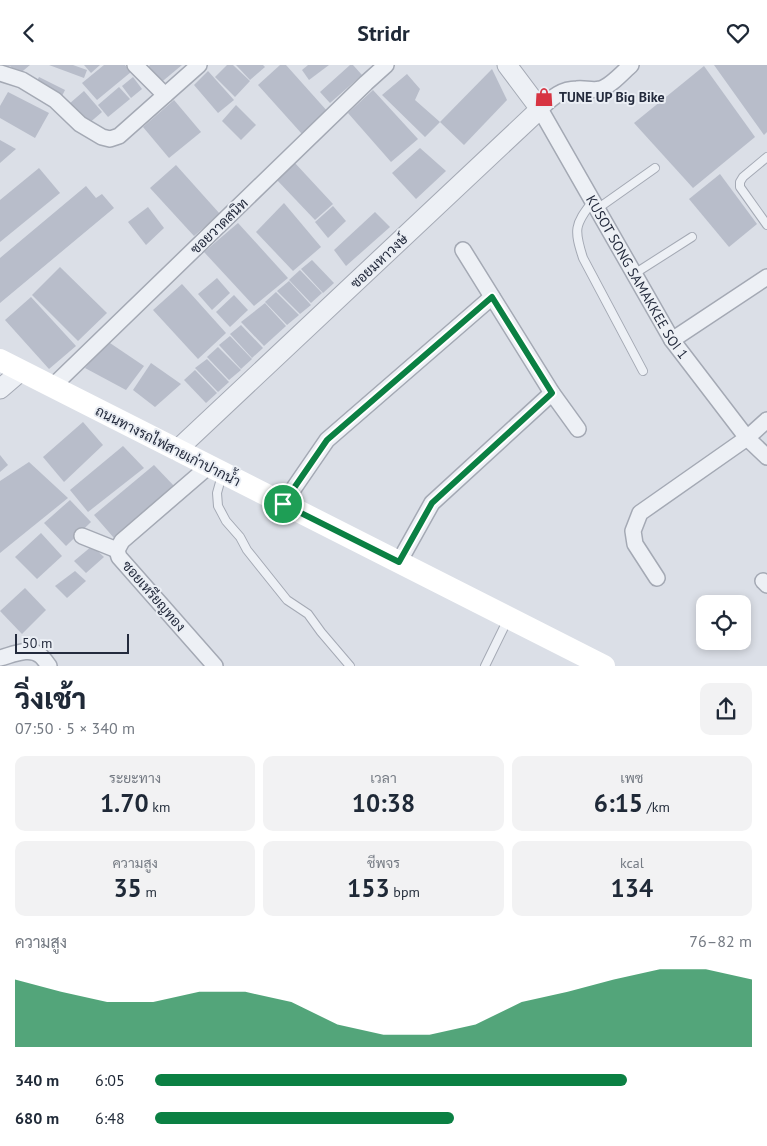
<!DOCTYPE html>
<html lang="th">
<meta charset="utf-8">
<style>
:root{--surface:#fff;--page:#f2f2f3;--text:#1f2937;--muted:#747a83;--accent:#0b8043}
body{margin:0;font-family:"PT Sans",Sarabun,sans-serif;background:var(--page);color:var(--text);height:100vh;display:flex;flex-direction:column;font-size:19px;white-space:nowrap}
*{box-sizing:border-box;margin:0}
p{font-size:16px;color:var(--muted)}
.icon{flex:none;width:28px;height:28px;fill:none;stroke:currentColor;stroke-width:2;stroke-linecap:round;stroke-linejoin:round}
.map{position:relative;height:601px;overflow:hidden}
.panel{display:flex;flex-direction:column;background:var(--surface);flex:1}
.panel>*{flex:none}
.buttons{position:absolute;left:696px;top:530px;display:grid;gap:10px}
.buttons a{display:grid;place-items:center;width:55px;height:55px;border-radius:10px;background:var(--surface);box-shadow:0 2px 8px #0003;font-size:25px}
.scale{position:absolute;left:15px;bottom:12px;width:114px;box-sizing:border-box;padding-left:5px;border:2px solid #242b3d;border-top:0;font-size:14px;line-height:18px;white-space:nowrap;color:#242b3d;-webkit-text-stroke:4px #eaeef4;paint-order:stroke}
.pin{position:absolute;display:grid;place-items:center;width:42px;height:42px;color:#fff;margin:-21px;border:2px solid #fff;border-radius:50%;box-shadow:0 1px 5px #0007}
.round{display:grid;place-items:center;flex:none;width:52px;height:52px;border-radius:10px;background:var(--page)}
.head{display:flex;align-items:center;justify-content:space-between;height:85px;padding:0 15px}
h1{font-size:28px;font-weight:800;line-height:38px}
.stats{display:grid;grid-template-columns:repeat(3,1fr);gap:8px;height:85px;padding:5px 15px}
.stats div{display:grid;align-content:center;border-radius:10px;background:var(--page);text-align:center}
.stats b{font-size:25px;font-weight:800}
.stats small{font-size:14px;font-weight:400}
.stats p{font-size:14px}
.chart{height:140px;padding:10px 15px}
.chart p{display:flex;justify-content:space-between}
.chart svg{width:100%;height:90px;margin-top:5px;fill:var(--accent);opacity:.7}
ul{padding:0 15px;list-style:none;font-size:16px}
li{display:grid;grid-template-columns:80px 60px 1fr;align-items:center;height:38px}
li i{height:12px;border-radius:6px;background:var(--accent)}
header{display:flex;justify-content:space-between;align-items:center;height:65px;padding:0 15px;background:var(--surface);font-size:22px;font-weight:800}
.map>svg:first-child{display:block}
.building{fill:#b8bdca}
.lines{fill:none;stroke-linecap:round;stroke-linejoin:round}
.service-casing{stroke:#a4a9b4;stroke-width:10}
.minor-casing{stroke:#a4a9b4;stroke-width:18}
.tertiary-casing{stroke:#a4a9b4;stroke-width:21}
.service{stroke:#edf0f5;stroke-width:8}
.minor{stroke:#edf0f5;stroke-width:15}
.tertiary{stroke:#edf0f5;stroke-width:19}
.secondary{stroke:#fff;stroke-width:22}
.route-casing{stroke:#fff;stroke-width:10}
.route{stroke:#0b8043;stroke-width:6}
.labels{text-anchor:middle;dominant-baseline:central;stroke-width:4;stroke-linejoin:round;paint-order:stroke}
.poi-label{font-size:14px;font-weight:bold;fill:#242b3d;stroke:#eaeef4;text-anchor:start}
.street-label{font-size:14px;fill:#242b3d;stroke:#eaeef4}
</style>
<header><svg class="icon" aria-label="back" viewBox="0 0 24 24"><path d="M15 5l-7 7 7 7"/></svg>Stridr<svg class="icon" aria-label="heart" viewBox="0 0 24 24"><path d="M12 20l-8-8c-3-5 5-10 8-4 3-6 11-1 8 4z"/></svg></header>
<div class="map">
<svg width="767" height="601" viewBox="0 0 767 601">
<rect width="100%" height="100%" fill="#dbdfe7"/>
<!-- building -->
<g class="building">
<path d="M0 0H30L18 10 10 1 4 6Z"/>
<path d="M49 0H73L87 5 84 13Z"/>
<path d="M84 0H100L91 8Z"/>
<path d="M104 0H125L131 7 97 35 82 18Z"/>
<path d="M150 0H182L158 20 145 5Z"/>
<path d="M227 0H233L250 16 235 32 215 12Z"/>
<path d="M236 0H263L265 2 250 15Z"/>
<path d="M280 0H286L328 47 302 69 258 20Z"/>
<path d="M308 0H329L309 15 302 5Z"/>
<path d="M350 0H353L362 10 330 38 320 27Z"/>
<path d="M714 0H767V67L764 70Z"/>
<path d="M704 1 755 72 693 123 634 58Z"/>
<path d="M492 4 507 35 464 80 440 57Z"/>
<path d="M208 6 234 35 218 48 194 20Z"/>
<path d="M407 9 420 24 415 35 440 57 425 72 382 30Z"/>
<path d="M39 12 65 25 61 33 35 20Z"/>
<path d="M133 12 142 24 131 33 122 21Z"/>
<path d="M119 22 130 34 108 52 98 40Z"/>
<path d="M373 25 418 74 391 97 348 48Z"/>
<path d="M84 26 102 47 87 60 69 39Z"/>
<path d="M8 27 49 48 35 73 0 53V41Z"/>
<path d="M174 35 201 67 169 93 143 62Z"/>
<path d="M236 40 256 60 241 75 222 56Z"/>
<path d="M0 75 16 84 0 98Z"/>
<path d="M420 83 446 106 416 134 392 108Z"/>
<path d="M294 97 333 139 315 155 276 114Z"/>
<path d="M176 100 220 149 194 171 150 123Z"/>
<path d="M39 103 60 128 0 177V135Z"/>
<path d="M720 109 757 159 729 182 689 134Z"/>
<path d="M86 121 96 133 102 129 114 143 0 238V193Z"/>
<path d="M284 138 321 182 293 206 256 167Z"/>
<path d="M333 141 346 156 328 173 315 157Z"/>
<path d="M148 142 164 163 146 180 128 157Z"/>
<path d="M375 147 390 162 346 201 334 185Z"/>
<path d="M238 158 288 213 254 241 204 187Z"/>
<path d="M312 195 334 218 323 228 301 204Z"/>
<path d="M60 202 107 248 78 276 32 230Z"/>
<path d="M300 205 322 228 311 238 289 215Z"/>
<path d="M217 213 230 228 212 245 198 229Z"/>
<path d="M289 216 311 240 300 249 277 226Z"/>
<path d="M182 219 226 268 198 294 153 245Z"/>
<path d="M276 227 299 250 287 260 265 237Z"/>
<path d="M234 230 248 245 230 262 216 247Z"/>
<path d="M31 232 76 281 49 304 5 255Z"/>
<path d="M265 238 286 261 264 281 241 257Z"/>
<path d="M241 260 263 283 252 293 230 269Z"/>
<path d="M230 271 252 294 241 304 219 280Z"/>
<path d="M107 276 144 301 126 325 85 303Z"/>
<path d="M218 282 241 305 229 315 207 292Z"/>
<path d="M207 294 229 317 218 327 195 303Z"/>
<path d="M151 298 181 319 155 342 133 325Z"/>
<path d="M195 305 217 328 206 338 184 315Z"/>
<path d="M83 357 103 380 64 417 43 392Z"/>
<path d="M123 381 144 403 88 447 70 425Z"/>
<path d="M0 390 8 400 0 407Z"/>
<path d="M29 397 68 433 0 488V416Z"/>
<path d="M154 400 175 422 114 473 94 450Z"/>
<path d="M70 435 91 457 66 481 44 458Z"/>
<path d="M41 468 62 491 37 514 15 492Z"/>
<path d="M92 481 104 492 86 508 74 496Z"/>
<path d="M75 506 86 516 67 533 55 521Z"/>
<path d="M25 523 46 545 22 569 0 546Z"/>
</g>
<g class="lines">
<!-- service casing -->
<g class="service-casing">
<g id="service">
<path d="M767 92 743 112 740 117V122L767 160"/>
<path d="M593 136C574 160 574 165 583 193L643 306"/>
<path d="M597 144 655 103"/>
<path d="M634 209 692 172"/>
<path d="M222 410 217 428 218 441 226 456 240 472 247 485 287 535 308 549 321 567 350 601"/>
<path d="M485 601 508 554"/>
</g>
</g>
<!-- minor casing -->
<g class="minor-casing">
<g id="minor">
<path d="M135 0 165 30"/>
<path id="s1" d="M631 0C623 7 610 22 600 24 593 26 584 23 577 24 560 24 551 34 540 44L672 275 747 373 767 392"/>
<path d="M0 8 22 15 55 35 80 59 102 72 110 74 119 71 199 0"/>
<path d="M463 185 552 328 578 364"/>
<path d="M672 275 767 212"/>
<path d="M52 322 366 18 386 0"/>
<path d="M209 401 122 476 117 485 119 492 215 601"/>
<path d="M283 439 327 375 492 232"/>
<path d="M82 471 117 485"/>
<path d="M399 497 432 438 552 328"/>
<path d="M657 513 635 479 633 466 640 448 747 373 767 355"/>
<path d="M763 516 767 520"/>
<path d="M0 593C12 590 30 581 41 591 44 594 47 598 49 601"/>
</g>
</g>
<!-- tertiary casing -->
<g class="tertiary-casing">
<g id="tertiary">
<path d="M0 324 21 306"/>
<path d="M177 385 540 44 507 0"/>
</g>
</g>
<!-- service -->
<use href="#service" class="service"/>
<!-- minor -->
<use href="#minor" class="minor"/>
<!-- tertiary -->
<use href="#tertiary" class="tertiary"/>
<!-- secondary -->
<path class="secondary" d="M0 295 604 601"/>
</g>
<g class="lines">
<!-- route casing -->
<g class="route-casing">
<path id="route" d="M492 232 552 328 432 438 399 497 283 439 327 375Z"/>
</g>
<!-- route -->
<use href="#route" class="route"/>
</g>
<!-- icons -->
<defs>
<g id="shop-bare" transform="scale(1.5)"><path d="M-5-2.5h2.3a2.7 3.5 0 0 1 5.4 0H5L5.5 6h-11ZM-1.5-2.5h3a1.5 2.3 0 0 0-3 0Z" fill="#d73442" stroke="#eaeef4" stroke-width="2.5" paint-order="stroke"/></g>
</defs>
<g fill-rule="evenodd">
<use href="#shop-bare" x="544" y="32"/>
</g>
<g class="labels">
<!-- poi labels -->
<g class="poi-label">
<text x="559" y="32">TUNE UP Big Bike</text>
</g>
<!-- street labels -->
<g class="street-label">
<text transform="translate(219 161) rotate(-44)">ซอยวาดสนิท</text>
<text transform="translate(379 196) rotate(-43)">ซอยมหาวงษ์</text>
<text stroke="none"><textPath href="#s1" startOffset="300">KUSOT SONG SAMAKKEE SOI 1</textPath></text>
<text transform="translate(168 381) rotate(27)">ถนนทางรถไฟสายเก่าปากน้ำ</text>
<text transform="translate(154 531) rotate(49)">ซอยเหรียญทอง</text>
</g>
</g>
</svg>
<div class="buttons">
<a><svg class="icon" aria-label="locate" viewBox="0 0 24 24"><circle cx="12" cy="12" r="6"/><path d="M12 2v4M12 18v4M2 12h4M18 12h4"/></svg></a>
</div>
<div class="scale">50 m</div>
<div class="pin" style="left:283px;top:439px;background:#1e9e55"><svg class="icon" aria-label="arrive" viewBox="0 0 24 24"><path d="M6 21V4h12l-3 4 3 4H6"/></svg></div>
</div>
<section class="panel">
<div class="head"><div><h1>วิ่งเช้า</h1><p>07:50 · 5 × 340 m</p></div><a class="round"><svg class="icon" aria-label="share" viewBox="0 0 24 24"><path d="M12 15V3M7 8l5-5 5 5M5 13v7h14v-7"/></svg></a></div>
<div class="stats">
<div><p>ระยะทาง</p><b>1.70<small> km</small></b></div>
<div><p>เวลา</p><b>10:38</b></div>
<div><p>เพซ</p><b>6:15<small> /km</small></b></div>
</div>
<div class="stats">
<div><p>ความสูง</p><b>35<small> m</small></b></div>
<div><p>ชีพจร</p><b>153<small> bpm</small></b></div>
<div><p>kcal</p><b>134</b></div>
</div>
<div class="chart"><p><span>ความสูง</span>76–82 m</p>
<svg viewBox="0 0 160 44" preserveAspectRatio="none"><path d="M0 44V11L10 17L20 22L30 22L40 17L50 17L60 22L70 33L80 38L90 38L100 33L110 22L120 17L130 11L140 6L150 6L160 11V44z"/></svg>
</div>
<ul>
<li><b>340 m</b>6:05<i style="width:79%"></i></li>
<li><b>680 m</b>6:48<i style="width:50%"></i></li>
</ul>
</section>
